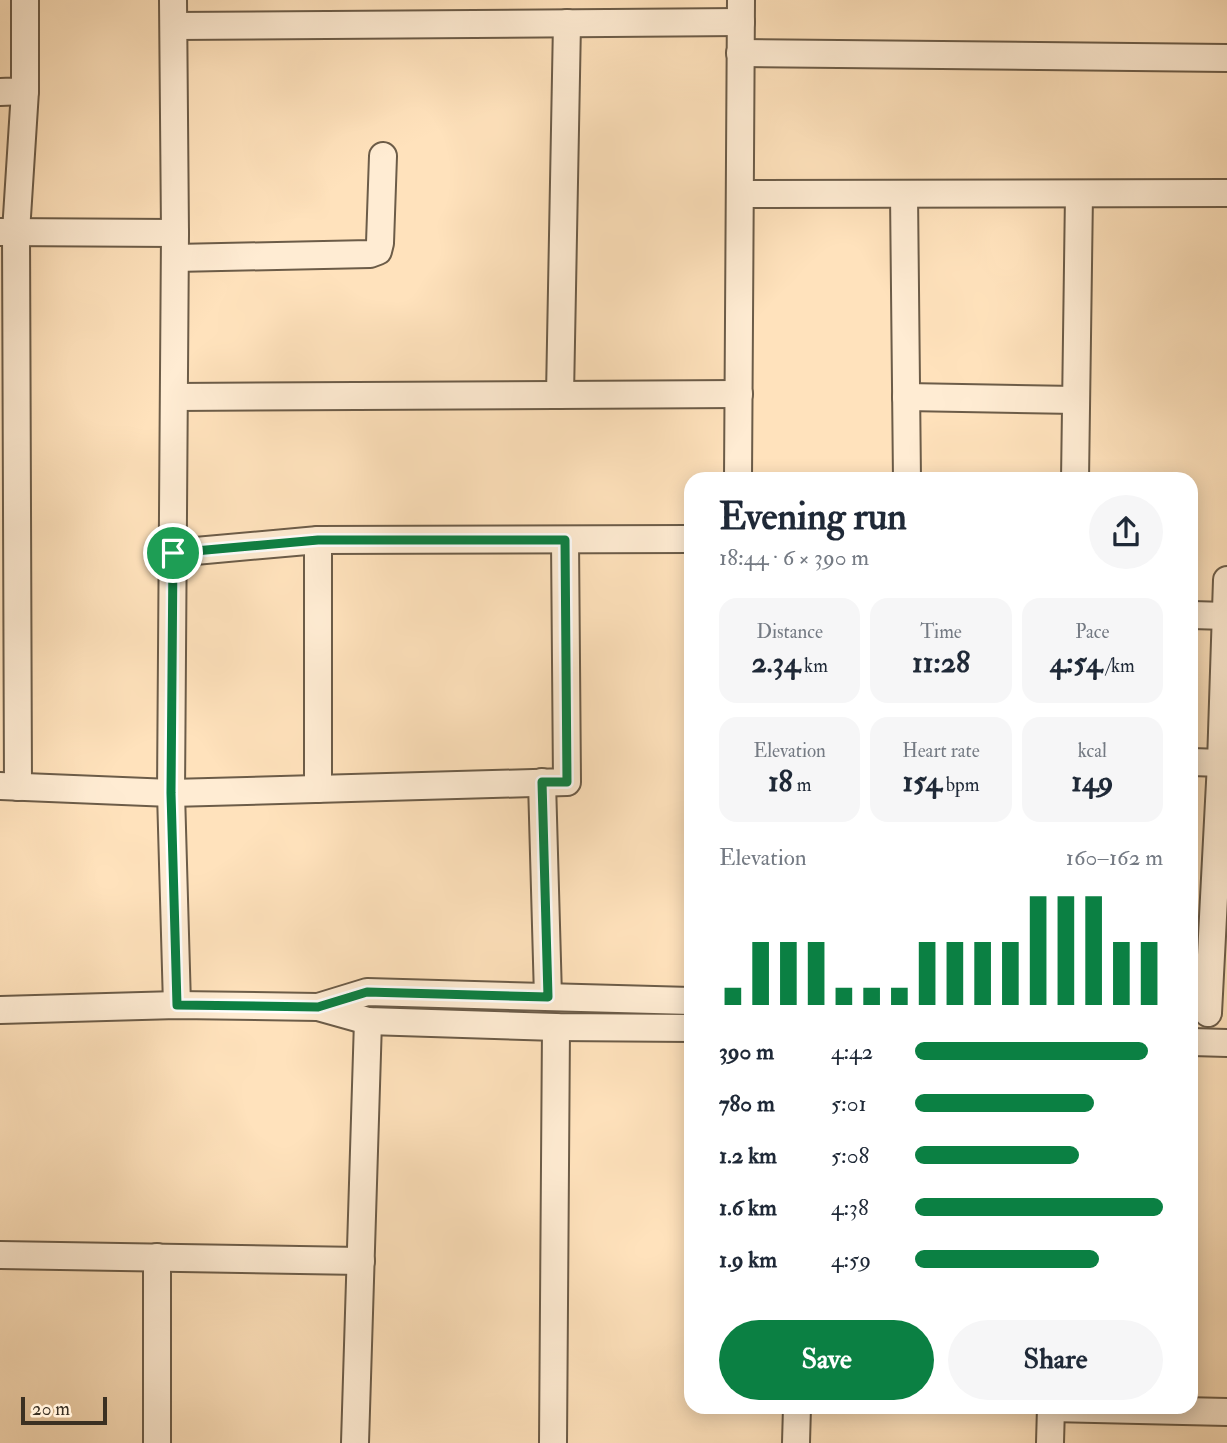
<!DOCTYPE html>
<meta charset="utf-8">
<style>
:root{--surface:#fff;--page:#f6f6f7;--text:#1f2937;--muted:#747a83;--accent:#0b8043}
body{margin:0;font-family:"IM FELL Double Pica",serif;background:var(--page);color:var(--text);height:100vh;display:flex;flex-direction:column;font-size:26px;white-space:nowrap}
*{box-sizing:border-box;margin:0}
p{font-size:23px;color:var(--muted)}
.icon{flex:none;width:38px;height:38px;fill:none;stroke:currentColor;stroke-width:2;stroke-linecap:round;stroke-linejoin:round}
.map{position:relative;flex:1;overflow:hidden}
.drawer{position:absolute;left:684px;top:472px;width:514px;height:942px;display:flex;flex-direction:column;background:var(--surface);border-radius:21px;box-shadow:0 4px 18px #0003}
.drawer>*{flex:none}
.scale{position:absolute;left:21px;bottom:18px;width:86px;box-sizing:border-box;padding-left:7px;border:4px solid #3b3022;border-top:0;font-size:19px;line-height:24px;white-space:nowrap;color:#3b3022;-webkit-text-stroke:5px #ffecd3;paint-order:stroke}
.pin{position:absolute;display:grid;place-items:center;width:60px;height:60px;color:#fff;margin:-30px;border:4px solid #fff;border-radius:50%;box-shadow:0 2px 7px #0007}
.round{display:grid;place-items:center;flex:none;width:74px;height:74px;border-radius:37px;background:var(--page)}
.head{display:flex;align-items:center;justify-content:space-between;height:119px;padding:0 35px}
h1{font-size:38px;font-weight:700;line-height:52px}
.figures{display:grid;grid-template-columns:repeat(3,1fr);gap:10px;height:119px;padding:7px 35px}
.figures div{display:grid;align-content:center;border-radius:18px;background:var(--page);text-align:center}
.figures b{font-size:30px;font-weight:700}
.figures small{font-size:19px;font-weight:400}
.figures p{font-size:19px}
.chart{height:196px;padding:14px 35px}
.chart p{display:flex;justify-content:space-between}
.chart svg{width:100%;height:126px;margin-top:7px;stroke:var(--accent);stroke-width:6}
.primary-button{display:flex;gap:14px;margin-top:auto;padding:14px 35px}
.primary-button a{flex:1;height:80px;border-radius:42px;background:var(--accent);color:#fff;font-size:28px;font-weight:700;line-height:80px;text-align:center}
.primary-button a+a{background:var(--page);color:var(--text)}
ul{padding:0 35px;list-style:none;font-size:23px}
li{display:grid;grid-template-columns:112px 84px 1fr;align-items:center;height:52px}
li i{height:18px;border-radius:9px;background:var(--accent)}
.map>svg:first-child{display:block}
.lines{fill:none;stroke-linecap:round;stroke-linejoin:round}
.street-casing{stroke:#6c5c48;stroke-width:30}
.street{stroke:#ffecd3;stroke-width:26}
.route-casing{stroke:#fff;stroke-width:14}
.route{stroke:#0b8043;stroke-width:9}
</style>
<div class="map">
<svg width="1227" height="1443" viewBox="0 0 1227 1443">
<rect width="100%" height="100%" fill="#ffe2bc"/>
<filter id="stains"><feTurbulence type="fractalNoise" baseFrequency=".00286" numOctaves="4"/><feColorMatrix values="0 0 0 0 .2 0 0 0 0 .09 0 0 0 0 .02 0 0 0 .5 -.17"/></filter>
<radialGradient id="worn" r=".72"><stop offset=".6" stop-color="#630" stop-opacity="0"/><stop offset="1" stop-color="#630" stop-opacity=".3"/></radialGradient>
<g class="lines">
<!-- street casing -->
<g class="street-casing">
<g id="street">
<path d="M173 0 175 233 171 793 177 1005"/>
<path d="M174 26 741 22"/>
<path d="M740 53 1227 58"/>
<path d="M0 92 25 91V0"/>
<path d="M740 194 1227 193"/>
<path d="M904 194 907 480"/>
<path d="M0 232 175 233"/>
<path d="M175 258 370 254 378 251 380 243 383 156"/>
<path d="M560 395 567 23"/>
<path d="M174 397 739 394"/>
<path d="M906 397 1076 400"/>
<path d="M738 480 741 0"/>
<path d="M1075 480 1079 194"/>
<path d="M173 553 318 540"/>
<path d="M1192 615 1226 616"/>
<path d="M1192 762 1221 763"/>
<path d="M542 782 548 997"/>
<path d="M0 786 171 793 567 782 565 540"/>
<path d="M18 787 16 232 25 91"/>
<path d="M318 789V540L691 539"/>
<path d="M318 1007 367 992 691 1001"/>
<path d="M0 1010 177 1005 318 1007 368 1021 556 1027 691 1028"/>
<path d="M1208 1013 1221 763 1227 580"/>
<path d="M1192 1042 1227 1043"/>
<path d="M0 1255 361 1261"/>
<path d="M157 1257V1443"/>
<path d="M1051 1408 1227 1412"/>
<path d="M355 1443 368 1021"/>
<path d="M553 1443 556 1027"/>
<path d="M796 1443 797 1407"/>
<path d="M1050 1443 1051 1407"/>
</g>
</g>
<!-- street -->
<use href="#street" class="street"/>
</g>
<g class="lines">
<!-- route casing -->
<g class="route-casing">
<path id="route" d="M318 540H565L567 782H542L548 997 367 992 318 1007 177 1005 171 793 173 553Z"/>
</g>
<!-- route -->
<use href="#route" class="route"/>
</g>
<rect width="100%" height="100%" filter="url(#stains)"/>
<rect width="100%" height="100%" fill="url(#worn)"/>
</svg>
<div class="scale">20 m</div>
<div class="pin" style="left:173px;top:553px;background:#1e9e55"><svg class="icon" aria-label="arrive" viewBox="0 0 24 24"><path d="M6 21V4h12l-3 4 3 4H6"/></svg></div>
<section class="drawer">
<div class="head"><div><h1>Evening run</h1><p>18:44 · 6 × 390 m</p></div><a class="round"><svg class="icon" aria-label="share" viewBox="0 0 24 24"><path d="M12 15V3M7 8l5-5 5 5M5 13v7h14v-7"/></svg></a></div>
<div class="figures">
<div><p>Distance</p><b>2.34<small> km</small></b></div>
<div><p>Time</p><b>11:28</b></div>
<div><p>Pace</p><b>4:54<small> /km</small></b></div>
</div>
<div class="figures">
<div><p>Elevation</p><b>18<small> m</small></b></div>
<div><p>Heart rate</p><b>154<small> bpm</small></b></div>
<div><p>kcal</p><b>149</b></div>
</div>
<div class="chart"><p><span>Elevation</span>160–162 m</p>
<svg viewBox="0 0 160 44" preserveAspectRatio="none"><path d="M5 44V38M15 44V22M25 44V22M35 44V22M45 44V38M55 44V38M65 44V38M75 44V22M85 44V22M95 44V22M105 44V22M115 44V6M125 44V6M135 44V6M145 44V22M155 44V22"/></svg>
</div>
<ul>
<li><b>390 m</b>4:42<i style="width:94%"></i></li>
<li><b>780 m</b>5:01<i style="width:72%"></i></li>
<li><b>1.2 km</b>5:08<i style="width:66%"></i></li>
<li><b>1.6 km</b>4:38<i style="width:100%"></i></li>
<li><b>1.9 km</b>4:59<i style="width:74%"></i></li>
</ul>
<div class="primary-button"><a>Save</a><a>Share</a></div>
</section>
</div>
